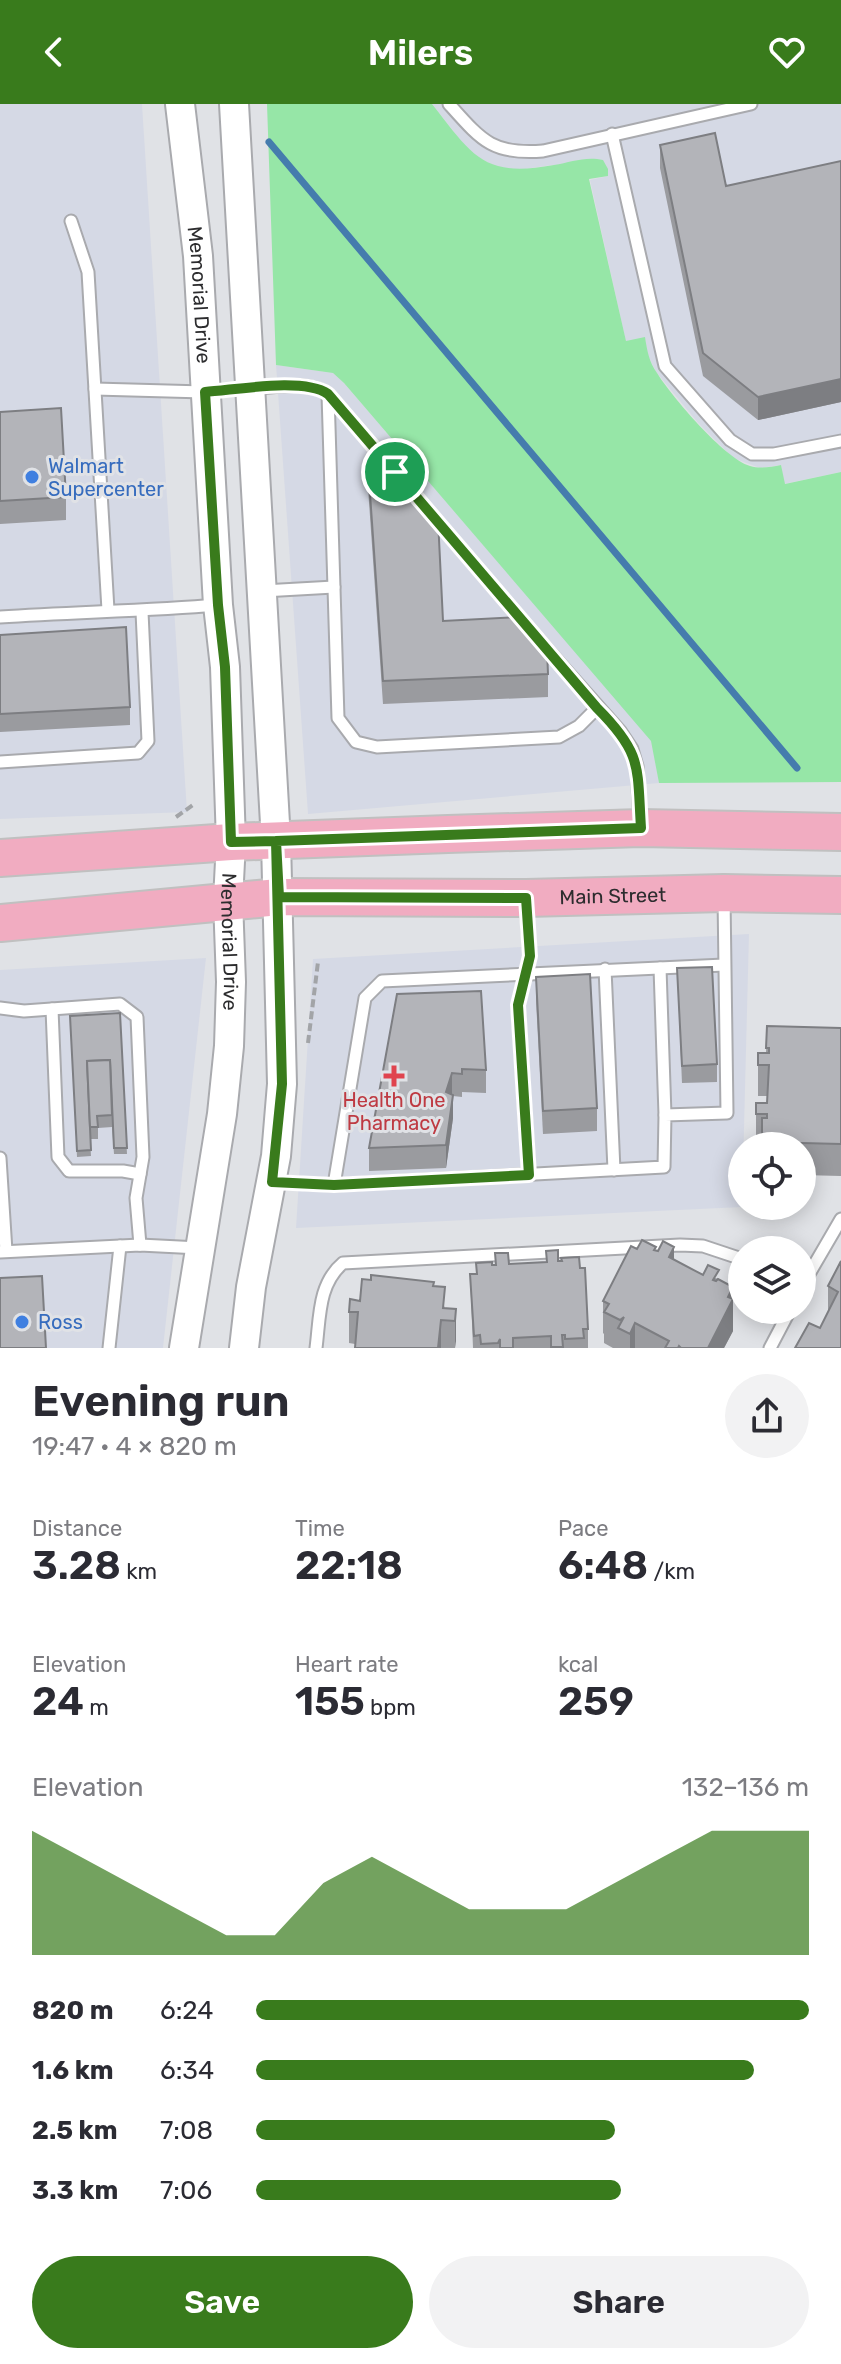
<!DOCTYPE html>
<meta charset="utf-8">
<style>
:root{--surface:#fff;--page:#f2f2f3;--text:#2b2b33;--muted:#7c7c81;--accent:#397b1c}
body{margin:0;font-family:Rubik,sans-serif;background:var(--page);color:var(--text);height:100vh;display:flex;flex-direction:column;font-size:30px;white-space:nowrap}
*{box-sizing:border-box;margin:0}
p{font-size:26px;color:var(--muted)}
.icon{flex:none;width:44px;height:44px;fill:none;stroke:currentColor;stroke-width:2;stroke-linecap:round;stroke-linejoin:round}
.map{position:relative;height:1244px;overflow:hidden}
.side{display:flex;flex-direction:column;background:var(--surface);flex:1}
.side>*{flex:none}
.buttons{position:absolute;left:728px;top:1028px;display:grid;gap:16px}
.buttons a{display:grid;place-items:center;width:88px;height:88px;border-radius:50%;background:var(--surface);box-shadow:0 4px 20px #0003;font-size:40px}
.pin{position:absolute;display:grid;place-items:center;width:68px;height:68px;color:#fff;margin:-34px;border:4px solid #fff;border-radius:50%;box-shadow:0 2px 8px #0007}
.round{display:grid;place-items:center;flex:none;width:84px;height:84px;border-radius:42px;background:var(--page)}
.headline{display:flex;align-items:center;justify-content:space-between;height:136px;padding:0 32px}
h1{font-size:44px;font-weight:600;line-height:60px}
.metrics{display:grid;grid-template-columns:repeat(3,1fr);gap:12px;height:136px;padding:8px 32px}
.metrics div{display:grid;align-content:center}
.metrics b{font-size:40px;font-weight:600}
.metrics small{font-size:22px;font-weight:400}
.metrics p{font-size:22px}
.chart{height:224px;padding:16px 32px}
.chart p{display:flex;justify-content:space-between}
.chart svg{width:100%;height:144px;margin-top:8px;fill:var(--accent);opacity:.7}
.primary-button{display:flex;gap:16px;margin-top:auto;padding:16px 32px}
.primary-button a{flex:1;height:92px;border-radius:48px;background:var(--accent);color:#fff;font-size:32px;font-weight:600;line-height:92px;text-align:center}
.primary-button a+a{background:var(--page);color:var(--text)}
ul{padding:0 32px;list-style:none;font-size:26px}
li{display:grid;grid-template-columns:128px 96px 1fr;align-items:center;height:60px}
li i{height:20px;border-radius:10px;background:var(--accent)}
header{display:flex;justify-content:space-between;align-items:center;height:104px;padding:0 32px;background:var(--accent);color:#fff;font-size:36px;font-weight:600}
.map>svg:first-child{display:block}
.built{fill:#d5d9e5}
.green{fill:#96e6a7}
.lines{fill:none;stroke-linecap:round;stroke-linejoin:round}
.stream{stroke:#457cad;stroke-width:7}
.service-casing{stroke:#a9aaae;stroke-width:15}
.tertiary-casing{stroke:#a9aaae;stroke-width:32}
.primary-casing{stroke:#c0c0c0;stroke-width:40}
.path{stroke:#a2a4a7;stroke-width:4;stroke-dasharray:8 4;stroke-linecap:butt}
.service{stroke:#fff;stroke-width:11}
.tertiary{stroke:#fff;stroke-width:28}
.primary{stroke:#f1acc1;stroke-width:36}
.wall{fill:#9a9b9f}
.shaded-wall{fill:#7d7e82}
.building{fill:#b3b4b9;stroke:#7d7e82;stroke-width:2}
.route-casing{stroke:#fff;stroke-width:16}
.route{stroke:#397b1c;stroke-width:10}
.shop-dot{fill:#3f7fe0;stroke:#e0e2e6;stroke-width:3}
.health-dot{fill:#e0444e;stroke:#e0e2e6;stroke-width:3}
.labels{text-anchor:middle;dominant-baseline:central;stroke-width:6;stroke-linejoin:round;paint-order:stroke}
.street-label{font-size:20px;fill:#2c2c2e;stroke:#e0e2e6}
.shop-label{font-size:20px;fill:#366cbe;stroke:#e0e2e6;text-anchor:start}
.health-label{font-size:20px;fill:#be3a42;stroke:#e0e2e6}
</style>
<header><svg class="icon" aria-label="back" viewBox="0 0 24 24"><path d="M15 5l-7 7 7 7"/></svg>Milers<svg class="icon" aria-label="heart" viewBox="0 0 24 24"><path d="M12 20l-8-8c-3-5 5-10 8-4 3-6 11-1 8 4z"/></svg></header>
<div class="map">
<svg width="841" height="1244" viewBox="0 0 841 1244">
<rect width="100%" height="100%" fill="#e0e2e6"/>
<!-- built -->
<g class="built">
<path d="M0 0H142L187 708 0 715Z"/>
<path d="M432 0H841V368L784 380 781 361 760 364 733 354 699 320 656 268 647 250 645 234 626 238 590 76 608 72 552 61 518 66 495 63 469 47Z"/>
<path d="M276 261 333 269 344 279 652 637 659 679 308 710Z"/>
<path d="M749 830 742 1103 296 1124 313 855Z"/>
<path d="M206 854 163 1244H0V866Z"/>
</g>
<!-- green -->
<path class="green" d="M267 0H432C473 52 483 74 554 61 571 58 586 52 603 56L608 65V72L589 75 626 237 645 233C647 246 649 258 657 269 672 293 724 354 750 362 760 365 770 363 781 361L785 380 841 368V678L659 679 651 637 344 279 333 269 276 261Z"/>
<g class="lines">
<!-- stream -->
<path class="stream" d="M269 38 797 664"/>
<!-- service casing -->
<g class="service-casing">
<g id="service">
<path d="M449 0C482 37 493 51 543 47L751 0"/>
<path d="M612 30 665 262 730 336 752 350H774L841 337"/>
<path d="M71 117 88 168 108 506"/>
<path d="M95 285 204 288"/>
<path d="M251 285C275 283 307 276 328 290L397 371"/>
<path d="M328 290 338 614 356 638 377 643 559 633 579 622 597 604"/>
<path d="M429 408 527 523"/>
<path d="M263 487 334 483"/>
<path d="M0 513C73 508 145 507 218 501"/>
<path d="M539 536 620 627 632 645 637 662 640 719"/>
<path d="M0 658 138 649 148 637 142 508"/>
<path d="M526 798 530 852 518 901 529 1071"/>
<path d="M660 864 665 1011"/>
<path d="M605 865 614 1066"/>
<path d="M0 904 24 907 120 900 137 913 143 1053 136 1094 140 1141"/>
<path d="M52 905 58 1053 69 1067H123L140 1070"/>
<path d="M0 1054 6 1147"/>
<path d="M272 1078 334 1081 664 1063 665 1011 727 1009 724 793"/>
<path d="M334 1081 365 894 382 877 724 861"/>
<path d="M0 1148 140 1141 199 1144"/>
<path d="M802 1182 841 1115"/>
<path d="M109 1244 120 1142"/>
<path d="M316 1244C320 1213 318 1180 343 1159L680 1141 703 1142 742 1155"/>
<path d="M770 1244 790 1206"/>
</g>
</g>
<!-- tertiary casing -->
<g class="tertiary-casing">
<g id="tertiary">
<path id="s1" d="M180 0 198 152 218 501 225 563 231 738 228 796 231 878 229 942 222 1010 184 1244"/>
<path d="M234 0 276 737 282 980 276 1052 251 1183 244 1244"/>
</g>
</g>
<!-- primary casing -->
<g class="primary-casing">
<g id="primary">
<path d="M0 754 231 738 448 730 641 724 841 728"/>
<path id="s2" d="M0 819 279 793 526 794 724 789 841 791"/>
</g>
</g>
<!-- path -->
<g class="path">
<path d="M176 713 193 701"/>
<path d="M308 939 318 858"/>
</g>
<!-- service -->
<use href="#service" class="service"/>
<!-- tertiary -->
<use href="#tertiary" class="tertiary"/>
<!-- primary -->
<use href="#primary" class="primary"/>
</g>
<!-- wall -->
<g class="wall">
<path d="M660 41 726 82 841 57V298L758 316 703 272 660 64Z"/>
<path d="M0 308 66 393V416L0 420Z"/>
<path d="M368 361 443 517 548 570V593L383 600 368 384Z"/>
<path d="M0 531 130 603V621L0 628Z"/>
<path d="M677 864 717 960V978L682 979Z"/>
<path d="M536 873 597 1004V1027L543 1030 536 896Z"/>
<path d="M397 890 486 966V989L462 988V993L453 992V1014L446 1064 369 1067V1044Z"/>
<path d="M120 909 127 1050H114L112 1023 98 1024V1035H90L91 1052 77 1053 70 912Z"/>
<path d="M767 922 841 924V1072L802 1071V1042H756V999H767L768 992H758V949H766Z"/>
<path d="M637 1145 656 1146 703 1171 719 1175 733 1183V1227L724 1244H613L604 1239V1230L603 1229V1197Z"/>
<path d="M558 1157 580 1164 588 1225V1244H473L470 1170H476L509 1160Z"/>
<path d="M841 1157V1244L820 1224 828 1208V1182Z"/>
<path d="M434 1182 445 1204 456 1205 455 1244H355V1240L349 1239V1208L360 1197Z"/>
</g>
<!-- shaded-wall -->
<g class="shaded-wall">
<path d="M841 275V298L758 316V293Z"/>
<path d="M452 969V992L446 988Z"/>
<path d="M453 991V1014L446 1064V1041Z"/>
<path d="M674 1143V1175L669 1153Z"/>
<path d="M733 1183V1227L724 1244H708Z"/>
<path d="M456 1205V1237L455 1244V1217Z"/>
<path d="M441 1216V1244H438Z"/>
<path d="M635 1219V1244H630V1230Z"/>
</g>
<!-- building -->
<g class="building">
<path d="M715 29 726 82 841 57V275L758 293 703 249 660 41Z"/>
<path d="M61 304 66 393 0 397V308Z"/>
<path d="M391 360 438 415 443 517 520 513 547 545 548 570 383 577 368 361Z"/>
<path d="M126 523 130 603 0 610V531Z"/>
<path d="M712 863 717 960 682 962 677 864Z"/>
<path d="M590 870 597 1004 543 1007 536 873Z"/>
<path d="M481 887 486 966 462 965V970L452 969 446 988 453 991 446 1041 369 1044 397 890Z"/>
<path d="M120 909 127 1044H114L110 956 87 957 91 1046 77 1047 70 912Z"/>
<path d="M767 922 841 924V1040L762 1038V1014H767V1010H756V999H767L769 961H758V949H769V944H766Z"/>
<path d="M110 956 112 1011 97 1012 98 1023H90L87 957Z"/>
<path d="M642 1136 656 1143 654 1146 658 1147 663 1137 674 1143 669 1153 703 1171 708 1161 719 1166 713 1176 716 1177 718 1175 733 1183 728 1193 733 1195 708 1244H681L679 1242 678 1244H665L669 1237 635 1219 630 1230 618 1224 624 1213 620 1216 604 1208 609 1200 603 1197 631 1142 637 1145Z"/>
<path d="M558 1146V1157H562L561 1154 579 1153 580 1164H585L588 1225H583L584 1234 565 1235V1231H562L563 1243H551V1232L513 1234V1244H500V1235L498 1239 481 1240 480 1231 474 1232 470 1170H477L476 1159 492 1158V1161H496L495 1149H508L509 1160 547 1158 546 1147Z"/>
<path d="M841 1157V1244H795L809 1219 820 1224 838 1188 828 1182Z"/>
<path d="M371 1171 434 1178 433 1182 445 1183 443 1204 456 1205 455 1217 441 1216 438 1244H355L358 1208H349L350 1195 360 1197 362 1175 371 1176Z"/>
<path d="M42 1172 46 1244H0V1174Z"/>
</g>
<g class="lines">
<!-- route casing -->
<g class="route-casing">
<path id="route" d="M395 368 328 290C303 273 236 286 205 288L218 501 225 563 231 738 276 737 282 980 272 1078 334 1081 529 1071 518 901 530 852 526 794 279 793 276 737 641 724C637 663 643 650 597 604L395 368"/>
</g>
<!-- route -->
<use href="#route" class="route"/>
</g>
<!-- markers -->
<g class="shop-dot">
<circle cx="32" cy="373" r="8"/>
<circle cx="22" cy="1218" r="8"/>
</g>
<path class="health-dot" d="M390 960h8v8h8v8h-8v8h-8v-8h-8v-8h8z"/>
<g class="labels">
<!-- street labels -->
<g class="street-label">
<text stroke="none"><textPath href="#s1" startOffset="192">Memorial Drive</textPath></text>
<text stroke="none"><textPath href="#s2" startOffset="614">Main Street</textPath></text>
<text stroke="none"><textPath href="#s1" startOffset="840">Memorial Drive</textPath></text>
</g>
<!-- shop labels -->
<g class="shop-label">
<text x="48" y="362">Walmart<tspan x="48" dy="23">Supercenter</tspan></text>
<text x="38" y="1218">Ross</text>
</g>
<!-- health labels -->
<g class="health-label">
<text x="394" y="996">Health One<tspan x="394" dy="23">Pharmacy</tspan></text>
</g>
</g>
</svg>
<div class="buttons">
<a><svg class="icon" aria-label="locate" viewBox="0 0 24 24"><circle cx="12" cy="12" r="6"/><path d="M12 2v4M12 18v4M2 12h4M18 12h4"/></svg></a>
<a><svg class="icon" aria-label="layers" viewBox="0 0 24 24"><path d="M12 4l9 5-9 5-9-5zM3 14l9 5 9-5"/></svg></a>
</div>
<div class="pin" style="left:395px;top:368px;background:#1e9e55"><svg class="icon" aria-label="arrive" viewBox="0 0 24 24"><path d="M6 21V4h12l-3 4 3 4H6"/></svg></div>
</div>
<section class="side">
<div class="headline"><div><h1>Evening run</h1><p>19:47 · 4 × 820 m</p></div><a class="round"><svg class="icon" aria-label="share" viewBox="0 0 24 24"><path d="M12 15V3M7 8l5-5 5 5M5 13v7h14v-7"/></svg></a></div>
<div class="metrics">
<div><p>Distance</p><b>3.28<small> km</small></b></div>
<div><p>Time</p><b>22:18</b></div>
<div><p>Pace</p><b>6:48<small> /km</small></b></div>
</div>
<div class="metrics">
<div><p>Elevation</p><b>24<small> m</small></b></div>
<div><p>Heart rate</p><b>155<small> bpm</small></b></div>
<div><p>kcal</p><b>259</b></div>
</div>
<div class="chart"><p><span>Elevation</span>132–136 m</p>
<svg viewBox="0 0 160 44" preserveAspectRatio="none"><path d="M0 44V6L10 14L20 22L30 30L40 38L50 38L60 22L70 14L80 22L90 30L100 30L110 30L120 22L130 14L140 6L150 6L160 6V44z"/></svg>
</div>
<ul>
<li><b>820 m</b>6:24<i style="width:100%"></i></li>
<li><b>1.6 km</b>6:34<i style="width:90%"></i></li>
<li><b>2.5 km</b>7:08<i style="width:65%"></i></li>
<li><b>3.3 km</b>7:06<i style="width:66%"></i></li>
</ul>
<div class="primary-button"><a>Save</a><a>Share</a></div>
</section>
